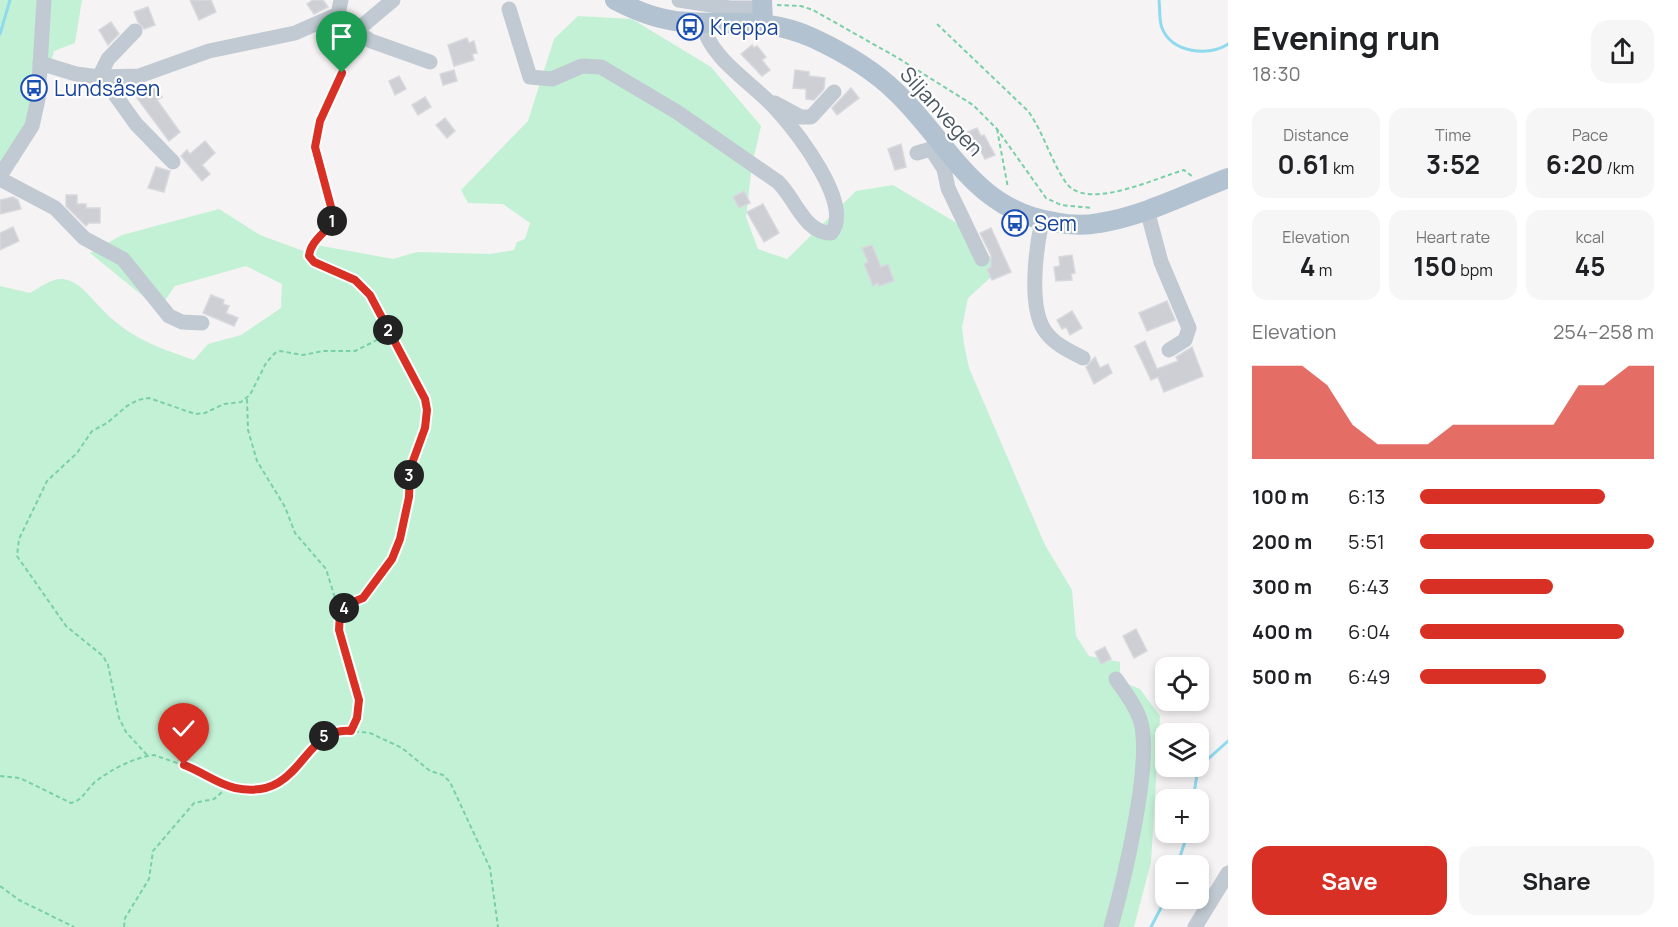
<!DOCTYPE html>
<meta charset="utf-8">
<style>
:root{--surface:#fff;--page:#f6f6f6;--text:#202124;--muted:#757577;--accent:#d93025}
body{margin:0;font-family:Manrope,sans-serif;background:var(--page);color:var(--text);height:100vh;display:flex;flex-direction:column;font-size:22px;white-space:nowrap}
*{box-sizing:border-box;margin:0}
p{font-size:20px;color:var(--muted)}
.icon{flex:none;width:33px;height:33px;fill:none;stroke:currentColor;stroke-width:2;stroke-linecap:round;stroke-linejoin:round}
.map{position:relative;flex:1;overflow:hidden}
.panel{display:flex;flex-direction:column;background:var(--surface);width:450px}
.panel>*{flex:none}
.tools{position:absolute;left:1155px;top:657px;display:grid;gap:12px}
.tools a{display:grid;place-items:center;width:54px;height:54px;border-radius:12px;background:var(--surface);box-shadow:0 3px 9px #0003;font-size:30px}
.pin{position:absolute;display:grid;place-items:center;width:51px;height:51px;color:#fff;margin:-62px -26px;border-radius:50% 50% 50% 0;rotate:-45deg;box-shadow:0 0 6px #0007}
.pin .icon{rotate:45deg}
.km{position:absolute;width:30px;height:30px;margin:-15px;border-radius:50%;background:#222;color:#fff;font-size:16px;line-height:30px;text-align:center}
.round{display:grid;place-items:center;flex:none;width:63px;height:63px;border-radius:18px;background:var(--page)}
.head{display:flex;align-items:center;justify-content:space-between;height:102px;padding:0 24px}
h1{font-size:33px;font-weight:700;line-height:45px}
.figures{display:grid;grid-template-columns:repeat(3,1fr);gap:9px;height:102px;padding:6px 24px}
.figures div{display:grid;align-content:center;border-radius:15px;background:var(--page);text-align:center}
.figures b{font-size:26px;font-weight:700}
.figures small{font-size:16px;font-weight:400}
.figures p{font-size:16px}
.chart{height:168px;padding:12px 24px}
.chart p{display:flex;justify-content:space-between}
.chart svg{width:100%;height:108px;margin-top:6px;fill:var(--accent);opacity:.7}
.button{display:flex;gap:12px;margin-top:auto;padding:12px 24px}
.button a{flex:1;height:69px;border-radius:18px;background:var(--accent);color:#fff;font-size:24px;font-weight:700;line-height:69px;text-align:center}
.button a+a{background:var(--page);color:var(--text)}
ul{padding:0 24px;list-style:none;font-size:20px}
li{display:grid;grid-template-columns:96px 72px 1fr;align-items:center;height:45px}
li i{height:15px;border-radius:8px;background:var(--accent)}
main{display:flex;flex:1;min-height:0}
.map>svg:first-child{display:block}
.green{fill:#c3f1d5}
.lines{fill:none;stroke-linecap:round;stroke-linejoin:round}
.stream{stroke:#90daee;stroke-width:3}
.building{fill:#cdcfd5;stroke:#d7d9de;stroke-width:1.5}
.path{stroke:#7ad0a6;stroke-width:2;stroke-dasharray:4.5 3;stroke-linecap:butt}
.minor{stroke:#c1cad2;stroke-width:15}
.major{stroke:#b3c2d1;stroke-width:20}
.route-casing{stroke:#fff;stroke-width:12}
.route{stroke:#d93025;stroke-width:8}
.labels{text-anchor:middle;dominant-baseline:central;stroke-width:4.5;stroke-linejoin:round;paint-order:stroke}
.transit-label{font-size:21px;fill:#164399;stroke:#fff;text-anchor:start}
.street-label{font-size:21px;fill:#4a5661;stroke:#fff}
</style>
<main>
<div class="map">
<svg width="1228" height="927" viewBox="0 0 1228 927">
<rect width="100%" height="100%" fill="#f5f3f3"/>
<!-- green -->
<g class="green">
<path d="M0 0H82L75 43 54 51 37 112 18 163 0 166Z"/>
<path d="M578 16 632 19 711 67 761 126 752 165 746 217 758 249 787 259 856 191 893 185 955 222 1001 268 968 298 962 327 964 344 969 368 1045 545 1072 590 1076 636 1089 656 1120 662V681L1140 689 1160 716 1151 862 1134 927H0V286L30 293C40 287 52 278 63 279 79 281 89 296 99 306 129 338 154 346 194 360L208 344 241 335 281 308 282 284 246 266 175 286 159 309 90 253 122 235 219 209 260 235 306 252 311 244 393 259 417 252 490 254 514 250 517 242 525 239 530 223 503 204 468 203 461 190 528 121 554 39Z"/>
</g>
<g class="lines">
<!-- stream -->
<g class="stream">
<path d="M1159 0C1160 8 1159 21 1162 28 1172 53 1209 57 1228 44"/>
<path d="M0 34 10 0"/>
<path d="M1193 800 1198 768 1228 741"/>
<path d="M1177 866 1188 832"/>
<path d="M1151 927 1166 898"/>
</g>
</g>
<!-- building -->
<g class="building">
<path d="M190 0H211L216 12 199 20Z"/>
<path d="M313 0H323L328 7 314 14 307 4Z"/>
<path d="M148 7 155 25 144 29 138 22 134 12Z"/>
<path d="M111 22 119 34 108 45 99 30Z"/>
<path d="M467 38 469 43 474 41 477 53 472 54 474 60 454 66 448 45Z"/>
<path d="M752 45 754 48 757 46 766 57 762 60 770 70 762 76 741 54Z"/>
<path d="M454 70 457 81 443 85 440 74Z"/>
<path d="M795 70 809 72V76L825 78 824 89 814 100 806 99V89L793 88Z"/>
<path d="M399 76 406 89 395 95 389 81Z"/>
<path d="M153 86 162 97 157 100 180 132 169 141 137 98Z"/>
<path d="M851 88 859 98 837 115 832 108Z"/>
<path d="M425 97 431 107 418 115 412 105Z"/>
<path d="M445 118 455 131 447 138 436 125Z"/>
<path d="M977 128 981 136 984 135 995 155 985 159 980 150 972 153 963 134Z"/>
<path d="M205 141 215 153 202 165 210 174 202 181 181 156 187 150 190 154Z"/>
<path d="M901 144 906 167 895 170 888 149Z"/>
<path d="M156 167 170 171 164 192 148 188Z"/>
<path d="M744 191 750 203 739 208 733 197Z"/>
<path d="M66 195H77V204H86V208H100V223H89L86 226 66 206Z"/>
<path d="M13 197 18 200 21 209 0 214V200Z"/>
<path d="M763 204 779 233 764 242 747 212Z"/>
<path d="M13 227 19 241 0 250V233Z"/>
<path d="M991 228 1011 272 992 280 987 269 991 267V255L980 233Z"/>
<path d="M872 245 881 267 888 264 894 281 879 286 878 283 873 286 864 264 868 262 862 248Z"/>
<path d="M1072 255 1075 273 1071 274 1072 280 1056 281 1054 267 1060 266 1059 257Z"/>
<path d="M211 295 224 300 223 304 229 306 226 313 238 318 234 326 203 313Z"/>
<path d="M1167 301 1175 320 1147 331 1139 313Z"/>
<path d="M1072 311 1082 328 1070 335 1066 327 1062 329 1057 320Z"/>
<path d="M1145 341 1157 369 1178 361 1176 357 1192 347 1203 376 1164 392 1158 377 1151 380 1135 346Z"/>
<path d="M1095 357 1100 368 1108 364 1112 373 1094 384 1086 367Z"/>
<path d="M1136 629 1147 651 1134 658 1123 636Z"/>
<path d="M1105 647 1111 659 1101 664 1095 652Z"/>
</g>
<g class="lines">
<!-- path -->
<g class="path">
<path d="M777 5 801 6 813 10 898 58 973 105 997 129 1046 198 1061 205 1092 208"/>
<path d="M937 24 1028 111C1044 133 1051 162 1067 184 1088 211 1158 177 1184 170L1193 177"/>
<path d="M336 34C356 78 322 96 316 136 312 165 331 189 334 217 328 232 311 239 309 256L314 262 355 280 370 295 425 399C430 429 416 439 410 465 404 498 411 527 391 559 386 568 369 594 361 599 352 605 344 604 340 616 337 625 341 634 343 642 352 673 365 701 351 731"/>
<path d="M997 129 1008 188"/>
<path d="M247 399 248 430 257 461 285 507 295 533 326 569 340 614"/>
<path d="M147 755 126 732 119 718 108 665 103 656 66 626 17 556 19 539 47 481 77 453 92 431 107 423 127 406 138 400 149 398 195 414 205 413 224 404 241 402 250 395 266 363 275 353 280 351 303 355 323 351H355L389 334"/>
<path d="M0 776 20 778 71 803C83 800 86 790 95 782 110 770 135 757 154 755L200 771 222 784 263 790 277 784 327 733 342 730 370 733 402 748 430 771 443 775 450 782 490 868 498 927"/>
<path d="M0 886 19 900 74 927"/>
<path d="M124 927 125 918 149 879 153 851 194 803 214 799 229 786"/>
</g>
<!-- minor -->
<g class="minor">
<path d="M679 0 730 8H763"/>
<path d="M509 9 530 77 552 79 582 66 601 67 677 112 778 182C795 198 804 233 831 233 855 205 795 130 776 109 752 82 710 60 702 22"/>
<path d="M333 17 371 41 430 62"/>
<path d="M355 32 393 0"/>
<path d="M40 63 76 74 99 77 139 76 209 51 295 33 338 14 341 0"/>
<path d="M99 77 108 59 135 31"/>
<path d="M103 78 136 124 173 162"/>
<path d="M775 103 801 117H811L834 92"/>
<path d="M917 153 931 149 944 169 948 188 982 259"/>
<path d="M0 176 32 126 38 99 44 0"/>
<path d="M0 179 55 208 84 238 123 259 169 316 182 322 202 323"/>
<path d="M1147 210 1161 262 1189 328 1185 340 1169 350"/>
<path d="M1042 221C1036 248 1028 307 1045 331 1054 344 1069 351 1083 358"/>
<path d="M1111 927C1124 880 1150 773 1142 727 1139 710 1126 694 1116 679"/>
<path d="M1195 927 1228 873"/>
</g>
<!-- major -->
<g class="major">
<path d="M615 0C634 10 654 18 675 21 726 27 762 15 813 38 843 52 874 70 897 93 949 143 974 210 1054 222 1069 225 1084 226 1099 223 1144 216 1186 194 1228 178"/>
<path d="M762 0 763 23"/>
</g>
</g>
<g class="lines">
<!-- route casing -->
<g class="route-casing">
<path id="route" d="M184 765C201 771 217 784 235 788 304 802 301 726 351 731L357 718 359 700 339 630 340 614 348 604 363 598 392 559 400 539 409 497 410 469 425 428 427 410 425 399 370 295 355 280 314 262 309 256C311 239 328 232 334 218L315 147 320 121 342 73"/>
</g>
<!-- route -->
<use href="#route" class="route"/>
</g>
<!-- icons -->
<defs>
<g id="bus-ring" transform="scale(1.35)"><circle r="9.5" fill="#fff" stroke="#1a4fb4" stroke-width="1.5"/><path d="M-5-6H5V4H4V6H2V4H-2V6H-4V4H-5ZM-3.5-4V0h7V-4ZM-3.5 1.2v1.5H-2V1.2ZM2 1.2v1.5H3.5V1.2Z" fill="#1a4fb4"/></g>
</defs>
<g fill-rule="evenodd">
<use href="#bus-ring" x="690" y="27"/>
<use href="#bus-ring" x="34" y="88"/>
<use href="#bus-ring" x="1015" y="223"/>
</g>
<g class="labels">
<!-- transit labels -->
<g class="transit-label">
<text x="710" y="27">Kreppa</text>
<text x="54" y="88">Lundsåsen</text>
<text x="1034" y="223">Sem</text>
</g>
<!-- street labels -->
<g class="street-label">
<text transform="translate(942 111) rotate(48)">Siljanvegen</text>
</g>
</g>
</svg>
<div class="tools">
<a><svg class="icon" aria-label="locate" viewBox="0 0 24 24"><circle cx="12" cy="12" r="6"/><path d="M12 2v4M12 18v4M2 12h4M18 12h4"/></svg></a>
<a><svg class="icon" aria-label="layers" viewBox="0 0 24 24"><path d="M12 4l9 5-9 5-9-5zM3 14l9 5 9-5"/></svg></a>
<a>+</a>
<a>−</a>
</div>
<div class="pin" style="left:342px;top:73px;background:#1e9e55"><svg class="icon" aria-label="arrive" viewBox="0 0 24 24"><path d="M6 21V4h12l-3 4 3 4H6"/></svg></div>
<div class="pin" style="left:184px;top:765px;background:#d93025"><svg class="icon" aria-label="check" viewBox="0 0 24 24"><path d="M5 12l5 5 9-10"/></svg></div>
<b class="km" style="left:332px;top:221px">1</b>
<b class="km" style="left:388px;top:330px">2</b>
<b class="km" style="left:409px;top:475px">3</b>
<b class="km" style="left:344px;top:608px">4</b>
<b class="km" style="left:324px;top:736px">5</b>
</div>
<section class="panel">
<div class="head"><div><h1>Evening run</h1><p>18:30</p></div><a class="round"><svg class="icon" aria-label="share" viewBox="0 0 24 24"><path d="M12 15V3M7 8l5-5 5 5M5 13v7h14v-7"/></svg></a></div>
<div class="figures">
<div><p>Distance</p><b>0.61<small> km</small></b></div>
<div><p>Time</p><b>3:52</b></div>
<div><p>Pace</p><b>6:20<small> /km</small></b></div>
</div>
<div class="figures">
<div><p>Elevation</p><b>4<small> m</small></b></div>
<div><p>Heart rate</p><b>150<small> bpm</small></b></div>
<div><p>kcal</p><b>45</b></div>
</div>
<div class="chart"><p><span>Elevation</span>254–258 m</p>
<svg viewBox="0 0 160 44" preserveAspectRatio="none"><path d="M0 44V6L10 6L20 6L30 14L40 30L50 38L60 38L70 38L80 30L90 30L100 30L110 30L120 30L130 14L140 14L150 6L160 6V44z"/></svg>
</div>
<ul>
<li><b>100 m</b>6:13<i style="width:79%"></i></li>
<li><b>200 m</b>5:51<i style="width:100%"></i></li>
<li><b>300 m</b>6:43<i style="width:57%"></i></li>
<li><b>400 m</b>6:04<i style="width:87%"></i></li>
<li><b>500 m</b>6:49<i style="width:54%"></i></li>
</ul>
<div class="button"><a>Save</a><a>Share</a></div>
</section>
</main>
